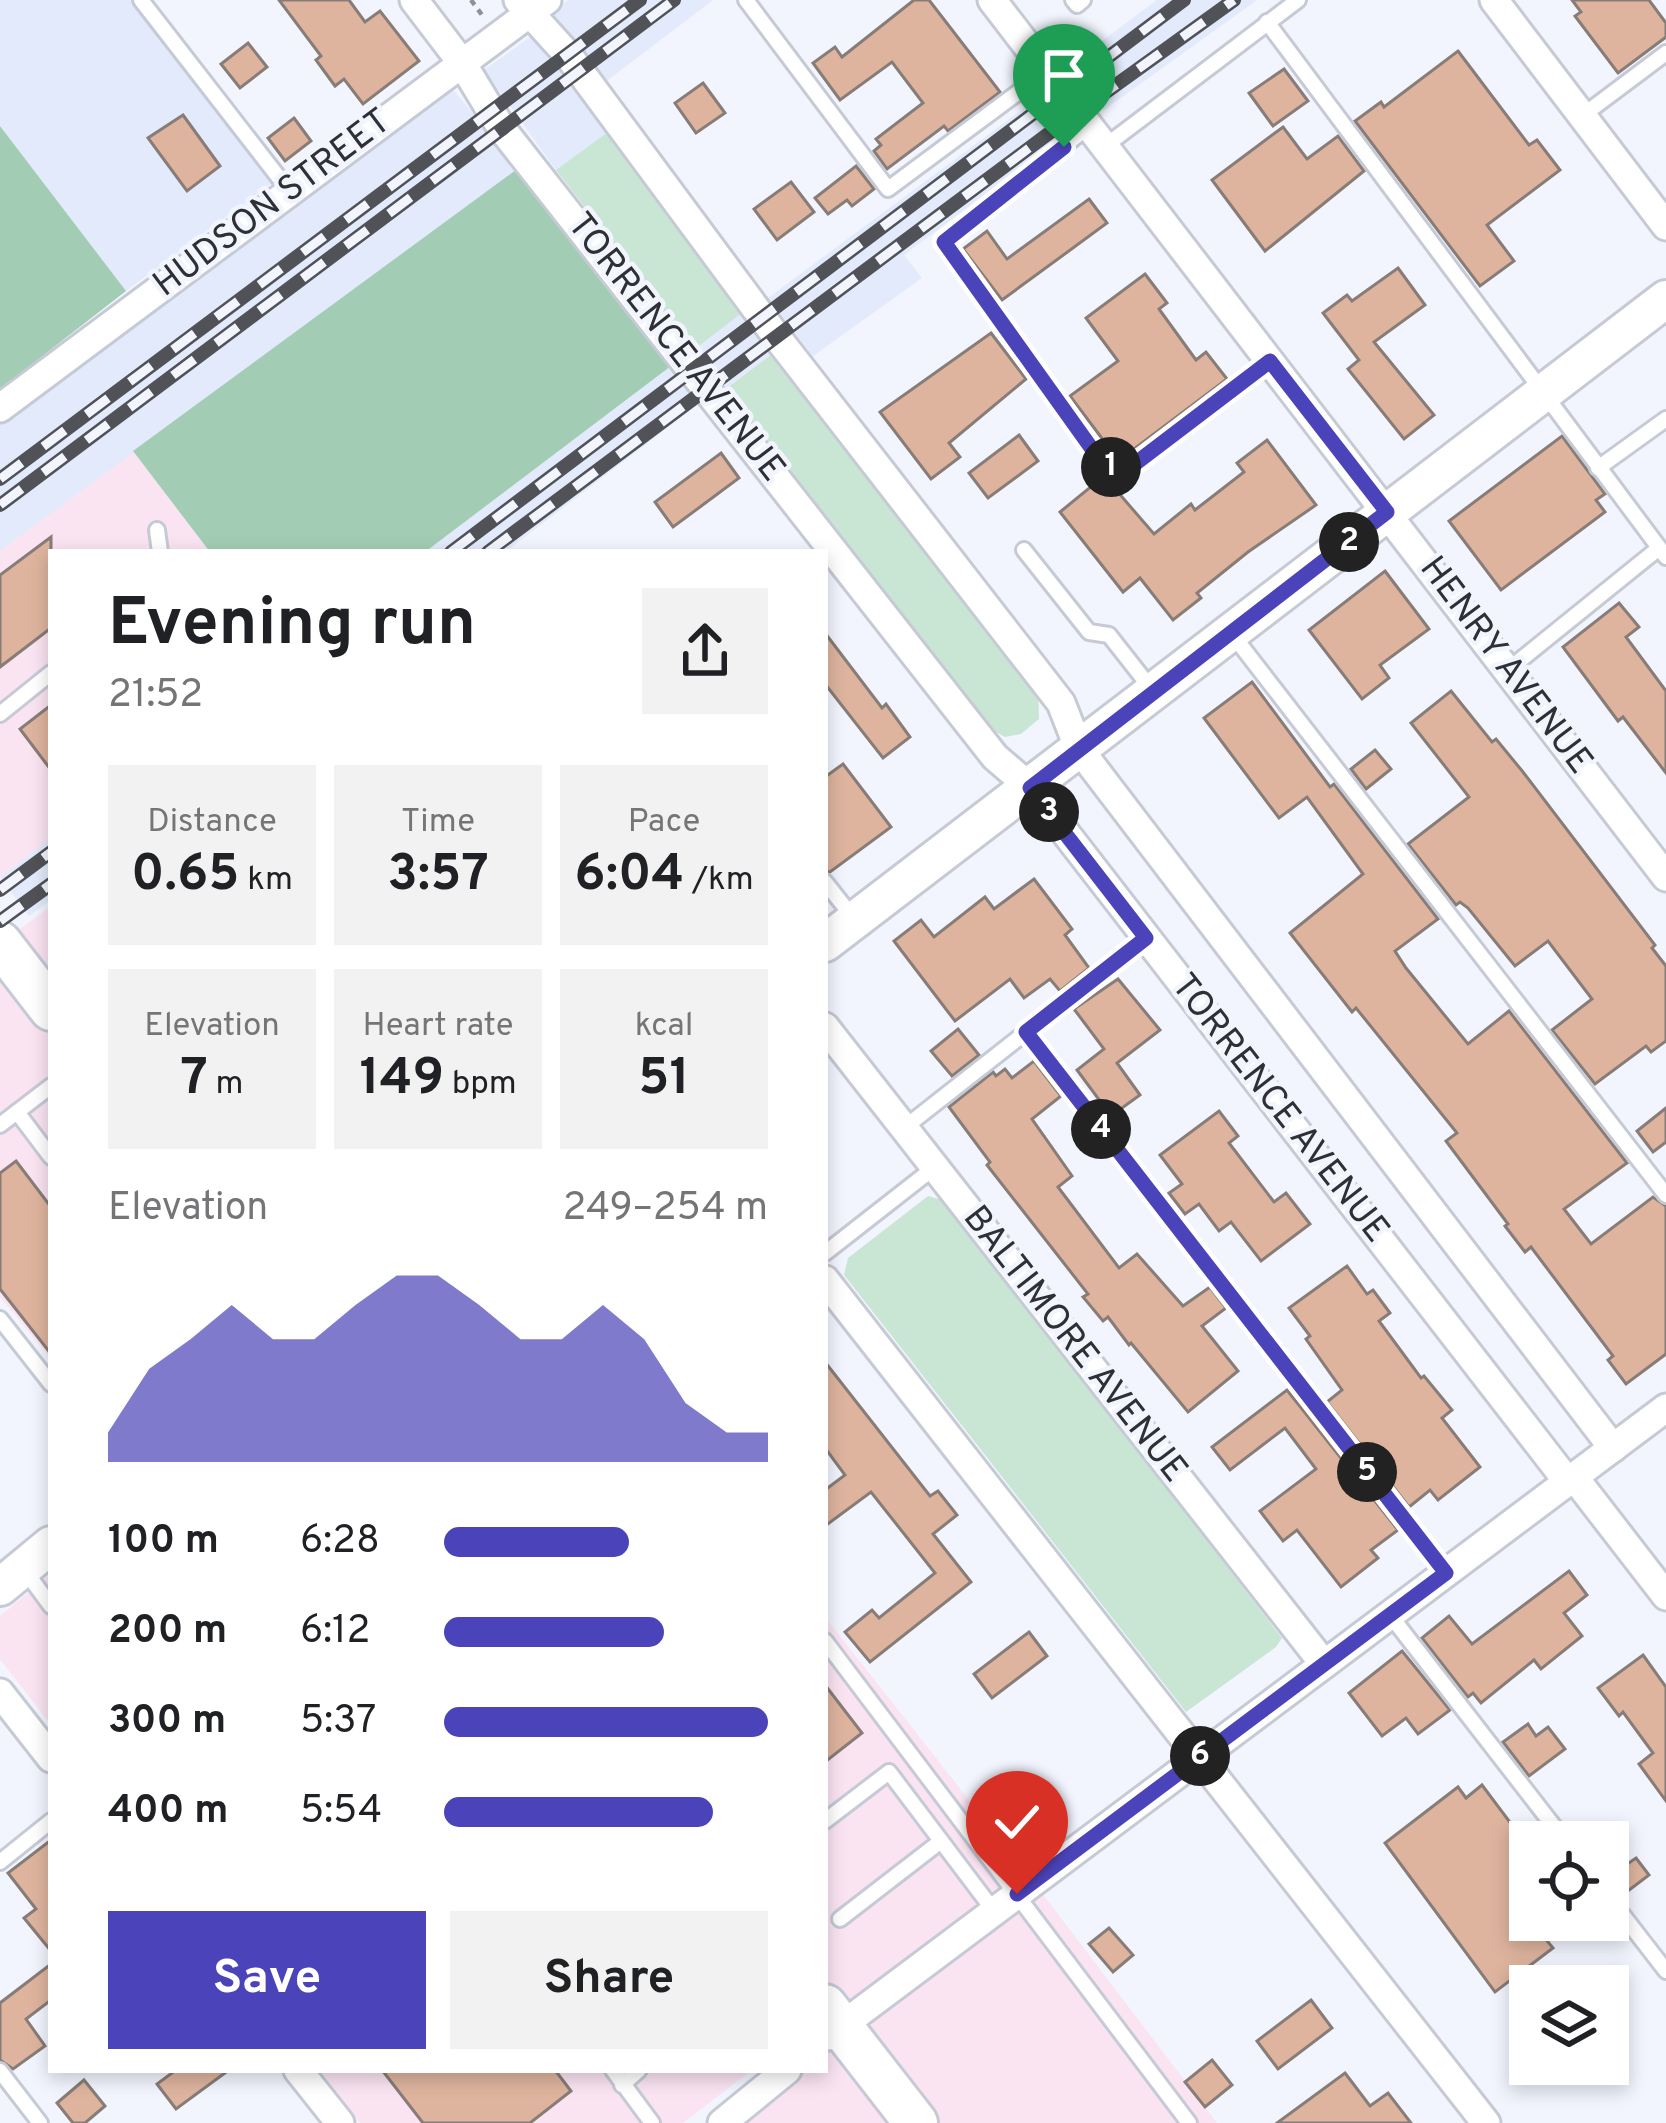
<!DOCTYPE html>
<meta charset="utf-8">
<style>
:root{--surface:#fff;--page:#f2f2f2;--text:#202124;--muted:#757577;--accent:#4b43b9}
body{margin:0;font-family:Overpass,sans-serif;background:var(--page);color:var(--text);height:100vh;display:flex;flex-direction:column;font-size:45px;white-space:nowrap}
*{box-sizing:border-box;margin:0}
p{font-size:39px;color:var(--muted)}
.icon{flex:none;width:66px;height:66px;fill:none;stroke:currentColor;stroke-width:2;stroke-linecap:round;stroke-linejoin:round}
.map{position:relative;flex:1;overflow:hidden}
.details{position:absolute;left:48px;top:549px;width:780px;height:1524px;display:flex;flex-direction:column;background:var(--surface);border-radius:0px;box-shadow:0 6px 18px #0003}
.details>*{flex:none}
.tools{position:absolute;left:1509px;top:1821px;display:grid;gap:24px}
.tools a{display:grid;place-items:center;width:120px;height:120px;border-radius:0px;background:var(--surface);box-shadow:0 6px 18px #0003;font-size:60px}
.pin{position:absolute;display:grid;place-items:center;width:102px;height:102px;color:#fff;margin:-123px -51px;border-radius:50% 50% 50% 0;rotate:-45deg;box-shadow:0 0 12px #0007}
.pin .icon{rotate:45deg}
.km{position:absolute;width:60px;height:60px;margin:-30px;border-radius:50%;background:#222;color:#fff;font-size:33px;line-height:60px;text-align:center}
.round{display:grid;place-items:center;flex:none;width:126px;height:126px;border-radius:0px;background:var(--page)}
.summary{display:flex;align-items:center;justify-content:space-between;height:204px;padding:0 60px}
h1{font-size:66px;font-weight:700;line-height:90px}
.metrics{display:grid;grid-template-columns:repeat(3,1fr);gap:18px;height:204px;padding:12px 60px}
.metrics div{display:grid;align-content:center;border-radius:0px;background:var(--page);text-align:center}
.metrics b{font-size:51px;font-weight:700}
.metrics small{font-size:33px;font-weight:400}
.metrics p{font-size:33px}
.chart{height:336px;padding:24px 60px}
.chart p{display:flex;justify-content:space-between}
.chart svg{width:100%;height:216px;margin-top:12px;fill:var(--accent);opacity:.7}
.button{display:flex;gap:24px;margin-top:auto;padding:24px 60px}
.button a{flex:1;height:138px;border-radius:0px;background:var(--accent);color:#fff;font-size:48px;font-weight:700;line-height:138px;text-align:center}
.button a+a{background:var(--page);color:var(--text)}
ul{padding:0 60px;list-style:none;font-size:39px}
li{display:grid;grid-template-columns:192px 144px 1fr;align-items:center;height:90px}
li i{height:30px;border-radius:15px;background:var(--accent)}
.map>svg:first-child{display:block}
.commercial{fill:#fae4f2}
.built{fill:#e2eafb}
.green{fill:#c9e6d5}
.forest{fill:#a2cdb4}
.building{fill:#deb49e;stroke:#877c77;stroke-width:3}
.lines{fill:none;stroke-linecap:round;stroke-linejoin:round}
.lane-casing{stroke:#c6cad5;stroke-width:20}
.street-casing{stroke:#c6cad5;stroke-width:33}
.secondary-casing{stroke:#c6cad5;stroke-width:42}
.primary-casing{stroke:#c6cad5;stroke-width:48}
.path{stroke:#8f9198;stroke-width:4.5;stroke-dasharray:6 6;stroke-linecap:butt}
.lane{stroke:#fff;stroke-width:14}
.street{stroke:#fff;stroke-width:27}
.secondary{stroke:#fff;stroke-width:36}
.primary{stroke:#fff;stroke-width:42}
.rail-casing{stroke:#505257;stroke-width:14}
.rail{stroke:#f2f5fe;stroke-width:9;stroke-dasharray:27;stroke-linecap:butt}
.route-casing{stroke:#fff;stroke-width:24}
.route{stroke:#4b43b9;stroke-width:15}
.labels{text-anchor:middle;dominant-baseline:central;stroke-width:9;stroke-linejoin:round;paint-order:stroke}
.street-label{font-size:36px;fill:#2e3034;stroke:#f2f5fe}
</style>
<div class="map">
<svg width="1666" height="2123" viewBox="0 0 1666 2123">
<rect width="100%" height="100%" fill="#f2f5fe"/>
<!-- commercial -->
<g class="commercial">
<path d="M133 451 210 552H51V838L0 877V551Z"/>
<path d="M51 906V994L8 938Z"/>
<path d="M0 959 51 1024V1359L0 1297Z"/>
<path d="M51 1574V1725L0 1659V1616Z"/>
<path d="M825 1617 1029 1876 1217 2123H926L825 1993Z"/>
<path d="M840 2038 906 2123H735L800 2070H825V2050Z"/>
<path d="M319 2070H752L683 2123H360Z"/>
</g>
<!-- built -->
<g class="built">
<path d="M0 0H130L272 183 126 291 0 126Z"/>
<path d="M568 0H713L604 83 549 14Z"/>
<path d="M1157 0H1257L1104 110 1067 67Z"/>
<path d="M533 35 553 52 609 131 556 170 484 70Z"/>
<path d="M453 90 520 167 0 551V422Z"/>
<path d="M1032 102 1058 140 904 255 922 278 813 356 768 298Z"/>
<path d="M747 309 777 350 727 388 695 349Z"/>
<path d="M671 366 701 402 505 552H425Z"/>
<path d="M51 838V900L29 916 0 877Z"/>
</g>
<!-- green -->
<g class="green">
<path d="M609 131 747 309 695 349 556 170Z"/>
<path d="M777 350 1038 688 1039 719 1021 734 1005 737 990 729 727 388Z"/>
<path d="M928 1196 943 1200 1282 1638 1276 1647 1186 1712 844 1275 848 1258Z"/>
</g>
<!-- forest -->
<g class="forest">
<path d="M0 126 126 291 0 389Z"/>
<path d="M520 167 671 366 425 552H210L133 451Z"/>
</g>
<!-- building -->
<g class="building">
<path d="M279 0H349L365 22 380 11 419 61 363 104 344 79 335 86 316 60 321 56Z"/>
<path d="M914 0H929L1000 92 948 131 944 126 887 169 874 151 881 145 876 139 923 103 892 62 840 100 813 63 835 47 842 57Z"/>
<path d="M1572 0H1649L1666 23V37L1618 73 1575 16 1581 12Z"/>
<path d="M248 43 267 67 240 88 221 64Z"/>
<path d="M1458 51 1529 145 1537 140 1560 170 1487 225 1514 261 1480 286 1355 121 1381 102 1384 107Z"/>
<path d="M1284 69 1308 101 1273 126 1249 93Z"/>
<path d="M703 83 725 113 696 133 675 103Z"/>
<path d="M183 115 220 166 187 191 148 138Z"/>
<path d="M294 118 311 141 285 161 268 138Z"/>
<path d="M1283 127 1307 159 1338 136 1364 171 1265 251 1212 180Z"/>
<path d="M856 166 874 189 852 206 847 200 828 214 815 198Z"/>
<path d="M791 182 814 212 777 240 754 209Z"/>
<path d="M1089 199 1107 223 1002 300 963 249 987 231 1007 259Z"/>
<path d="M1398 268 1425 305 1374 342 1434 415 1404 439 1348 369 1359 360 1323 313 1347 295 1352 301Z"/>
<path d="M1145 274 1167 303 1159 309 1196 360 1206 352 1227 379 1130 452 1116 457 1070 396 1118 361 1086 318Z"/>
<path d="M991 333 1026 379 949 443 960 457 931 479 880 412Z"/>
<path d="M1019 435 1038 461 988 498 969 473Z"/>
<path d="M1562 436 1605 494 1596 500 1605 512 1501 590 1449 521Z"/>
<path d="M1267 440 1316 505 1248 552 1197 593 1201 598 1173 620 1140 578 1123 592 1060 512 1104 476 1154 534 1191 504 1195 510 1244 472 1237 463Z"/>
<path d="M721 453 739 478 673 527 655 502Z"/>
<path d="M51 537V628L0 667V575Z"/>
<path d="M1385 571 1429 629 1380 665 1389 678 1362 699 1309 630Z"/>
<path d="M1619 603 1639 627 1626 637 1666 691V773L1623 717 1618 721 1563 647Z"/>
<path d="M825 633 882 708 886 704 910 737 883 758 825 684Z"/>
<path d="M1252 682 1330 787 1334 784 1438 919 1395 951 1406 968 1468 1044 1509 1011 1627 1163 1564 1209 1591 1244 1653 1197 1666 1206V1354L1626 1384 1608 1360 1613 1356 1531 1247 1525 1252 1505 1226 1508 1224 1446 1141 1457 1133 1356 1008 1352 1012 1290 933 1363 874 1307 797 1279 818 1204 718Z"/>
<path d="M1451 691 1492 742 1496 739 1523 772 1655 945 1652 948 1666 966V1041L1651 1052 1646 1046 1595 1084 1552 1030 1592 999 1548 941 1515 966 1468 908 1460 902 1456 905 1408 844 1469 797 1411 723Z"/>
<path d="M51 705V770L20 729Z"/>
<path d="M1375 750 1391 769 1366 789 1351 769Z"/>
<path d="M843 764 891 827 830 872 825 871V777Z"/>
<path d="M1034 879 1072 929 1065 935 1089 968 1060 991 1050 979 1024 998 1010 979 955 1021 894 941 921 920 934 937 985 897 994 909Z"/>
<path d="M1118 979 1160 1030 1117 1063 1140 1095 1111 1116 1077 1070 1104 1049 1074 1009Z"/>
<path d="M958 1029 979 1055 952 1076 931 1051Z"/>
<path d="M1034 1061 1061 1096 1032 1119 1072 1176 1058 1187 1119 1268 1137 1254 1183 1306 1210 1287 1226 1308 1202 1326 1238 1371 1188 1412 1131 1343 1129 1345 1108 1317 1103 1321 1083 1297 1088 1294 987 1165 990 1162 949 1107 993 1072 996 1076 1005 1069 1012 1078Z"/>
<path d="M1666 1108V1142L1653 1152 1637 1131Z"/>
<path d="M1219 1111 1238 1136 1229 1143 1274 1202 1286 1193 1310 1224 1261 1261 1231 1222 1219 1231 1199 1204 1185 1214 1169 1193 1182 1184 1160 1155Z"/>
<path d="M16 1161 51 1207V1354L0 1289V1173Z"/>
<path d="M1347 1266 1367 1294 1373 1290 1390 1313 1379 1321 1421 1378 1424 1376 1452 1410 1442 1418 1480 1467 1438 1500 1430 1490 1409 1507 1327 1402 1342 1390 1306 1339 1310 1336 1289 1308Z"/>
<path d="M825 1362 930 1496 938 1491 957 1515 933 1534 971 1582 870 1662 845 1632 872 1610 879 1618 935 1573 871 1492 825 1526V1490L845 1475 825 1448Z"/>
<path d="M1287 1390 1398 1530 1371 1550 1378 1558 1341 1587 1297 1530 1283 1541 1260 1511 1316 1469 1285 1428 1230 1470 1212 1447Z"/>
<path d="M1569 1571 1587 1595 1564 1613 1582 1636 1541 1669 1534 1660 1481 1703 1473 1693 1468 1697 1422 1638 1449 1616 1472 1644Z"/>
<path d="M1029 1632 1047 1656 992 1698 974 1674Z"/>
<path d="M1402 1651 1450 1710 1418 1734 1406 1718 1382 1736 1349 1693Z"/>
<path d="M1643 1655 1666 1687V1801L1639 1764 1653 1753 1623 1712 1619 1716 1598 1688Z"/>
<path d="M825 1685 862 1733 825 1762Z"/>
<path d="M1528 1724 1536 1736 1548 1727 1565 1749 1529 1776 1503 1742Z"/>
<path d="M1482 1785 1530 1849V1920L1553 1948 1495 1992 1385 1843 1458 1787 1466 1798Z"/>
<path d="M51 1840V1951L24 1918 36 1909 8 1873Z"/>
<path d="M1636 1858 1649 1875 1624 1894 1610 1876Z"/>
<path d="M1109 1928 1133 1955 1113 1972 1089 1944Z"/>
<path d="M51 1964V2000L26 2019 45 2046 13 2069 0 2060V2003Z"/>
<path d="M1311 2000 1332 2028 1278 2069 1257 2041Z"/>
<path d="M1212 2060 1232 2085 1205 2107 1185 2082Z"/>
<path d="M176 2070H229L176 2109 157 2084Z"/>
<path d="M382 2070H555L571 2091 530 2123H423Z"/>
<path d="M1345 2073 1370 2106 1388 2093 1411 2123H1277Z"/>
<path d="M84 2080 105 2106 85 2123H73L57 2103Z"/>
</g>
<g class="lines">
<!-- lane casing -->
<g class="lane-casing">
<g id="lane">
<path d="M141 0 290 192"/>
<path d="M746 0 888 189 1047 71"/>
<path d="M1073 0 1077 5 1083 0"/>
<path d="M1267 22 1666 557"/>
<path d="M1582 116 1666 53"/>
<path d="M1089 126 944 242 1102 463 1116 469 1135 462 1270 361"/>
<path d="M1104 147 1298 0"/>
<path d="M1598 468 1666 419"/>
<path d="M157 530 160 552"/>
<path d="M1024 550 1089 632 1109 635 1153 691"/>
<path d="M1232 634 1666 1195"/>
<path d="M1508 670 1659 548"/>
<path d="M0 714 51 673"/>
<path d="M825 882 855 920"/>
<path d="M1026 1032 1446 1573"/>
<path d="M17 1112 51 1157"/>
<path d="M0 1125 51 1086"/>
<path d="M904 1128 1146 938"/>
<path d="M825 1253 935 1167"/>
<path d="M0 1319 51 1384"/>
<path d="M23 1568 51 1606"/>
<path d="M1390 1615 1566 1842"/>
<path d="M825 1641 1189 2123"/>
<path d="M825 1821 889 1772 994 1911"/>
<path d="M0 1862 51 1821"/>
<path d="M1608 1896 1666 1971"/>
<path d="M840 1919 941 1841"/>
<path d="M613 2070 652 2123"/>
<path d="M0 2071 40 2123"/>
<path d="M622 2085 639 2070"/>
</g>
</g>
<!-- street casing -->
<g class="street-casing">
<g id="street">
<path d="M414 0 462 63 502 129 995 757 1030 787 1568 1482"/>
<path d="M518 0 568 55 776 336 1061 703 1079 749 1613 1448"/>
<path d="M992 0 1666 877"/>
<path d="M1494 0 1666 226"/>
<path d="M0 408 547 0"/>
<path d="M825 1027 1324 1664"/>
<path d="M825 1280 1486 2123"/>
<path d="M1574 1477 1666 1596"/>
<path d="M0 1693 51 1758"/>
<path d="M828 2036 1666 1408"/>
<path d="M298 2070 340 2123"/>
<path d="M722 2123 787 2070"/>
</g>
</g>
<!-- secondary casing -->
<g class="secondary-casing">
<g id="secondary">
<path d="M825 943 1666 299"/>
<path d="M0 1587 51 1545"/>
</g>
</g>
<!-- primary casing -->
<g class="primary-casing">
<g id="primary">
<path d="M0 943 51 1009"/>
<path d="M825 2006 916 2123"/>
</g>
</g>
<!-- path -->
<path class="path" d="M471 0 482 15"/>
<!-- lane -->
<use href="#lane" class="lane"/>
<!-- street -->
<use href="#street" class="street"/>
<!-- secondary -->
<use href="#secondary" class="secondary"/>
<!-- primary -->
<use href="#primary" class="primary"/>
<!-- rail casing -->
<g class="rail-casing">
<g id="rail">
<path d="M0 479 640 0"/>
<path d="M0 505 674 0"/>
<path d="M451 552 1184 0"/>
<path d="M488 552 1052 131 1234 0"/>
<path d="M0 890 51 852"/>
<path d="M0 921 51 884"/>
</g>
</g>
<!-- rail -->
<use href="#rail" class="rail"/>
</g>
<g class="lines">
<!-- route casing -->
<g class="route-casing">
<path id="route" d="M1017 1894 1446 1573 1026 1032 1146 938 1030 788 1387 512 1270 361 1136 463 1116 469 1102 463 944 242 1064 147"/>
</g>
<!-- route -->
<use href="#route" class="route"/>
</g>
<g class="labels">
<!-- street labels -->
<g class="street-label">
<text transform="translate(273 204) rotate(-37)">HUDSON STREET</text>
<text transform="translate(675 348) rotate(52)">TORRENCE AVENUE</text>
<text transform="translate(1505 666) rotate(53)">HENRY AVENUE</text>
<text transform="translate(1279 1109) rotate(52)">TORRENCE AVENUE</text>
<text transform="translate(1074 1345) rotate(52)">BALTIMORE AVENUE</text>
</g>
</g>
</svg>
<div class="tools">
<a><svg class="icon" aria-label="locate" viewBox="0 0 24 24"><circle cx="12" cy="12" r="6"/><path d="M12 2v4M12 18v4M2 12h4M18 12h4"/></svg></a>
<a><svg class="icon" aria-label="layers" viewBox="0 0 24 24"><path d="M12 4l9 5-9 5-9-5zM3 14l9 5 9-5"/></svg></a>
</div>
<div class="pin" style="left:1064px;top:147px;background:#1e9e55"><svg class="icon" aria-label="arrive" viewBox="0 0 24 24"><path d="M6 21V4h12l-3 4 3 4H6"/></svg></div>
<div class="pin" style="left:1017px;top:1894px;background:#d93025"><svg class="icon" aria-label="check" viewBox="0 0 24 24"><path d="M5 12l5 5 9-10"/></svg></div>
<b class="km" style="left:1111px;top:467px">1</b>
<b class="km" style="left:1349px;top:542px">2</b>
<b class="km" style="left:1049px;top:812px">3</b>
<b class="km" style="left:1101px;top:1129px">4</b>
<b class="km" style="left:1367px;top:1472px">5</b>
<b class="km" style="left:1200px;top:1756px">6</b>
<section class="details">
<div class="summary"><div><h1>Evening run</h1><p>21:52</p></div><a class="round"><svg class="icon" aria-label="share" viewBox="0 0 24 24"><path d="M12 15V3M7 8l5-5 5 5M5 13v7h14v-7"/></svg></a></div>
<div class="metrics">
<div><p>Distance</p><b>0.65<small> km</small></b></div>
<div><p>Time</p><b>3:57</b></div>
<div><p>Pace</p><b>6:04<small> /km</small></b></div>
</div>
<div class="metrics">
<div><p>Elevation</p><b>7<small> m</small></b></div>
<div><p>Heart rate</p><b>149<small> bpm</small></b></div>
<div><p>kcal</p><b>51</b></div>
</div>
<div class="chart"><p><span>Elevation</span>249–254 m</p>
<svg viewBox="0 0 160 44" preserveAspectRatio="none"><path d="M0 44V38L10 25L20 19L30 12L40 19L50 19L60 12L70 6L80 6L90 12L100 19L110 19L120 12L130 19L140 32L150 38L160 38V44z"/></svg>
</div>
<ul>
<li><b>100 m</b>6:28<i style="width:57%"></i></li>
<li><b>200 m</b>6:12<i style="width:68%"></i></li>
<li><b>300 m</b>5:37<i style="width:100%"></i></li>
<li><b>400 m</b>5:54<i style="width:83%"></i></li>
</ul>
<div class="button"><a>Save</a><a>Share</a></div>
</section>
</div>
